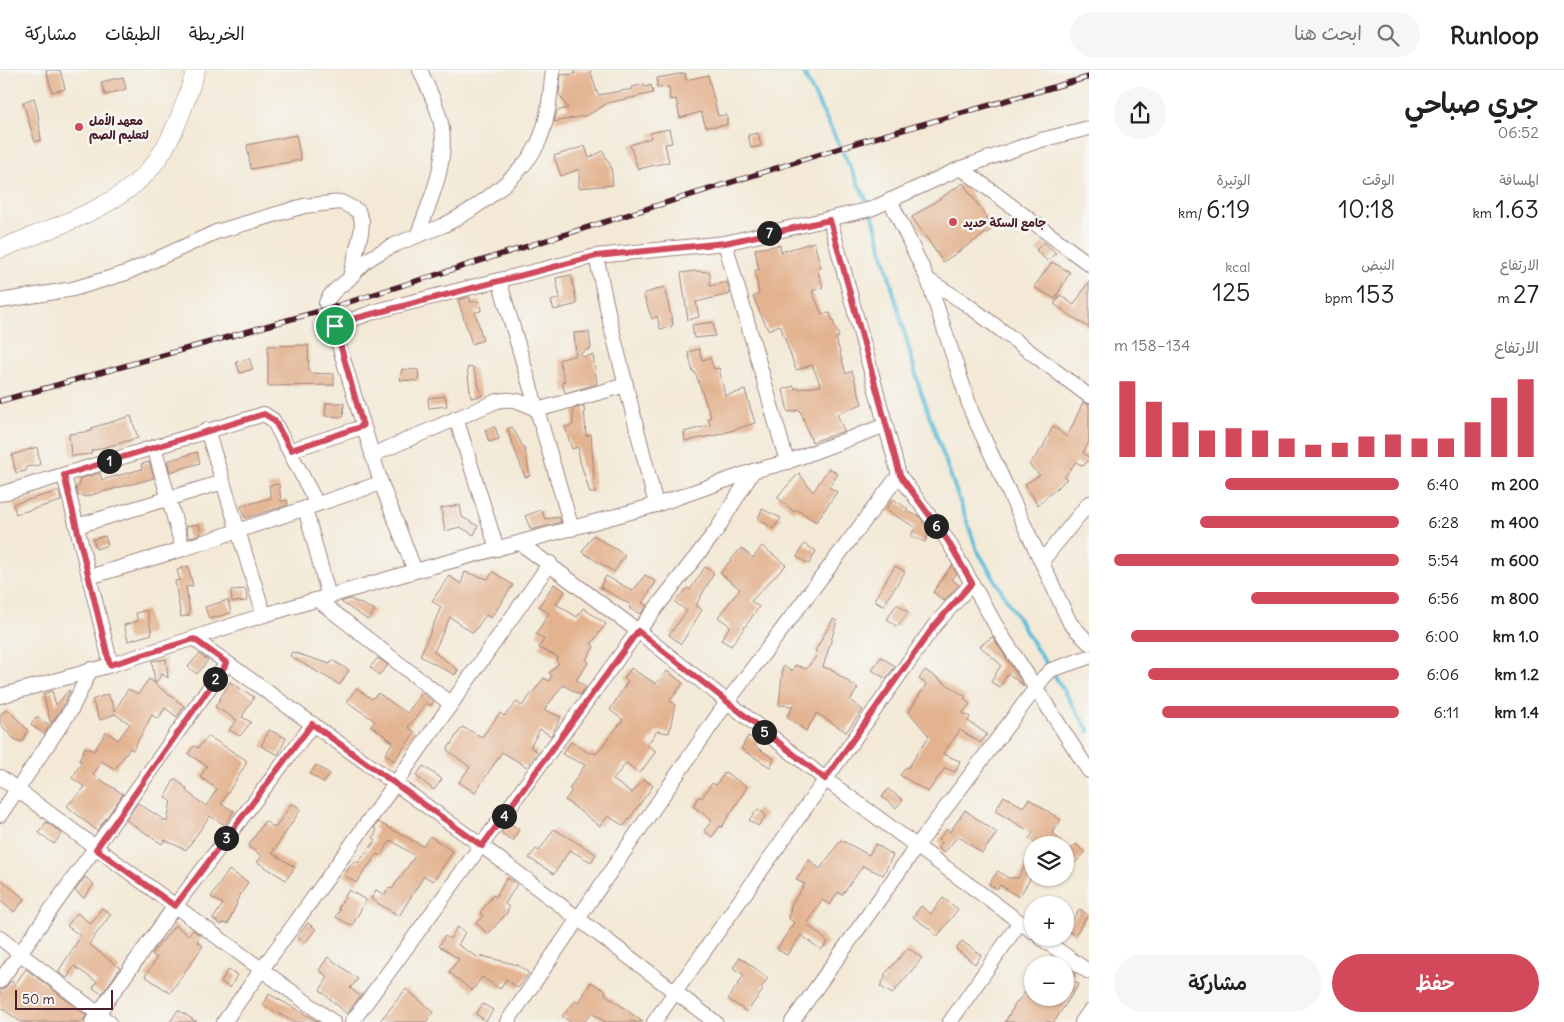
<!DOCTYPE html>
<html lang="ar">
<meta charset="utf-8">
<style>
:root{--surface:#fff;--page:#f6f6f6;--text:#202124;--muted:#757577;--line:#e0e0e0;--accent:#d1495b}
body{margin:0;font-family:Delius,"Playpen Sans Arabic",sans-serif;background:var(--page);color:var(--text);direction:rtl;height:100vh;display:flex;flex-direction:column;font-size:19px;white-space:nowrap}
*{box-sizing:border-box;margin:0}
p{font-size:16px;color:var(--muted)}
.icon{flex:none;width:28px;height:28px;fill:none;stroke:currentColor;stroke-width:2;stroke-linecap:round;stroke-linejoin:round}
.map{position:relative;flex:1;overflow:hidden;direction:ltr}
.details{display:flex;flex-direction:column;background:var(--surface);width:475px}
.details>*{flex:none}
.buttons{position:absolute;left:1024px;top:766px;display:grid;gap:10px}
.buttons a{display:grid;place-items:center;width:50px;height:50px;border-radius:50%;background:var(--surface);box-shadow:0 1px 4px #0004;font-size:25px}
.scale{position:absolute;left:15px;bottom:12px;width:98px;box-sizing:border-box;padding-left:5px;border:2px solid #4a1f2b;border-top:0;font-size:14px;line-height:18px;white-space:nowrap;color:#4a1f2b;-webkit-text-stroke:4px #f6f6f2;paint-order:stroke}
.pin{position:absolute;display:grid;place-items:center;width:42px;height:42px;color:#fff;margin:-21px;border:2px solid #fff;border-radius:50%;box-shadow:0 1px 5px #0007}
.km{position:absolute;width:25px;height:25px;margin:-12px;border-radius:50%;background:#222;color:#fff;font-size:14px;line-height:25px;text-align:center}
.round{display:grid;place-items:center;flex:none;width:52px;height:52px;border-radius:26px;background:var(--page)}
.summary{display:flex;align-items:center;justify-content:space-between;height:85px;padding:0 25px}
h1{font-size:28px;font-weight:600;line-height:38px}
.figures{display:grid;grid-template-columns:repeat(3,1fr);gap:8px;height:85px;padding:5px 25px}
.figures div{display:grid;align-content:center}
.figures b{font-size:25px;font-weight:600}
.figures small{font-size:14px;font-weight:400}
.figures p{font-size:14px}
.chart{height:140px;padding:10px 25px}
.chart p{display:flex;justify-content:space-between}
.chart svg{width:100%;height:90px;margin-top:5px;stroke:var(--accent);stroke-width:6}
.button{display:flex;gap:10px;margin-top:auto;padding:10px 25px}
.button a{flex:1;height:58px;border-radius:30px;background:var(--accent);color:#fff;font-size:20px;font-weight:600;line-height:58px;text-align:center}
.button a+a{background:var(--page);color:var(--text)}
ul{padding:0 25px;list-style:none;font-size:16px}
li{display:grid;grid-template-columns:80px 60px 1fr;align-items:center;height:38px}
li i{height:12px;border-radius:6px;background:var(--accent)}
header{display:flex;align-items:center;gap:30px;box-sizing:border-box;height:70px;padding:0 25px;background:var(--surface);border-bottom:1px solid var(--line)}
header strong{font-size:24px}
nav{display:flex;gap:28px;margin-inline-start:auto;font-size:18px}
.search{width:350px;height:45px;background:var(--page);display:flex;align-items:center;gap:12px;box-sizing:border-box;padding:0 18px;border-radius:28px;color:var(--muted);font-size:19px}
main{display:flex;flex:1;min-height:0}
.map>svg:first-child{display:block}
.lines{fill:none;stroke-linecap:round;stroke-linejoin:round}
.stream{stroke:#58bbd7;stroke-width:4}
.building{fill:#e3b390}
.minor-casing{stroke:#9e8480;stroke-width:16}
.major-casing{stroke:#9e8480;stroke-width:19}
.minor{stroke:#fff;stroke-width:14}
.major{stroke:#fff;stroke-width:18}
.rail-casing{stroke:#4a1f2b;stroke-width:5.5}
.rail{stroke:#f6f6f2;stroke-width:4;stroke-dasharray:11;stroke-linecap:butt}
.route-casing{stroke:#fff;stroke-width:10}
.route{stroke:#d1495b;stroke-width:6}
.poi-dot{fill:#d1495b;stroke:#f6f6f2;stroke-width:2}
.labels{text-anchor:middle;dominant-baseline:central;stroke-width:5;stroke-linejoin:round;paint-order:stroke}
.poi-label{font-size:12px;font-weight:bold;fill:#4a1f2b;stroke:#f6f6f2;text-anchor:start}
</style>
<header>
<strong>Runloop</strong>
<div class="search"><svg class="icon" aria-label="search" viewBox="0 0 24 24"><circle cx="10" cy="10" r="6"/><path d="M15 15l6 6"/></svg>ابحث هنا</div>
<nav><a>الخريطة</a><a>الطبقات</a><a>مشاركة</a></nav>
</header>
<main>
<section class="details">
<div class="summary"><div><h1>جري صباحي</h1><p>06:52</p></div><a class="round"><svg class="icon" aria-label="share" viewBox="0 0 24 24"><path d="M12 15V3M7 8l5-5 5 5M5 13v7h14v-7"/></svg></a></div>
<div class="figures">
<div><p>المسافة</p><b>1.63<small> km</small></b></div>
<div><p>الوقت</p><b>10:18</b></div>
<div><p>الوتيرة</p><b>6:19<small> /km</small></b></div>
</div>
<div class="figures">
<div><p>الارتفاع</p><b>27<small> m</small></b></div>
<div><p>النبض</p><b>153<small> bpm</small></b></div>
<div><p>kcal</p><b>125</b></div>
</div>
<div class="chart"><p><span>الارتفاع</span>134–158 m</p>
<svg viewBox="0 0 160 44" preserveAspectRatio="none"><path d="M5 44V7M15 44V17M25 44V27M35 44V31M45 44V30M55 44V31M65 44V35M75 44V38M85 44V37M95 44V34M105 44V33M115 44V35M125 44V35M135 44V27M145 44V15M155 44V6"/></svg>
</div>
<ul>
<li><b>200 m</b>6:40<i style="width:61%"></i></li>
<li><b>400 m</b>6:28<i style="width:70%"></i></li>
<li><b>600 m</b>5:54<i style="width:100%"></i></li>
<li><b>800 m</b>6:56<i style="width:52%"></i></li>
<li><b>1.0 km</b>6:00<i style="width:94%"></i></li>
<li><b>1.2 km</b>6:06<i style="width:88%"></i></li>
<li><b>1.4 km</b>6:11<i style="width:83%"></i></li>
</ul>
<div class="button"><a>حفظ</a><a>مشاركة</a></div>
</section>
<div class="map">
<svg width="1089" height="952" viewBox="0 0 1089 952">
<rect width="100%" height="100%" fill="#f6f6f2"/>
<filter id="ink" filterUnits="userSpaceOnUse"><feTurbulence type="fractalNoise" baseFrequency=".02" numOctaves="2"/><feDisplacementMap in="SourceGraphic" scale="10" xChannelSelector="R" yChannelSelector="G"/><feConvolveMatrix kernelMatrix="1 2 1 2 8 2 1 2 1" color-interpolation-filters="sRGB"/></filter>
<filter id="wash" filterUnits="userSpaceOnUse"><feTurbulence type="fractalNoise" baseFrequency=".0096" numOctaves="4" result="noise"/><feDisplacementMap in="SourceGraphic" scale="20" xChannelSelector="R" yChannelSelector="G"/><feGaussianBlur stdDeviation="1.12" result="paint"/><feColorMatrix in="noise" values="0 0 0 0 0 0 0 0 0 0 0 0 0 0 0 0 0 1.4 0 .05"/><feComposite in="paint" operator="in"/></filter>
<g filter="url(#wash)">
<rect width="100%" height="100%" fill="#f3e9d6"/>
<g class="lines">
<!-- stream -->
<g class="stream">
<path d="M802 0 871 139 919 316 977 480 1037 580 1049 597"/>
<path d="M1053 603 1089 661"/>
</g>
</g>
<g id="blocks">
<!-- building -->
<g class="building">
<path d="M46 0H60L65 19 52 22Z"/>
<path d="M574 0H590L598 25 633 19 632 17 644 14 645 17 651 15 653 23 608 33 588 45 554 52 557 41 568 38 559 24 561 5 575 4Z"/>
<path d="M685 3 686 10 708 5 718 46 727 45V55L706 57 701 42 680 48 676 29 670 30 669 17 657 18V8Z"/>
<path d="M123 7 126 19 105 25 101 12Z"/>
<path d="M34 28 38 44 41 70 35 72 23 32Z"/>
<path d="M669 59 672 73 665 74 669 92 638 99 630 75 651 68 650 63Z"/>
<path d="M758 63 761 76 751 78 748 65Z"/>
<path d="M296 65 301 90 251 99 247 75Z"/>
<path d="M585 76 589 88 603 81 611 97 613 115 579 118V99L561 106 554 86Z"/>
<path d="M963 113 994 158 943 192 912 147Z"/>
<path d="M814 172 821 198 817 199 823 217 812 221 822 244 830 243 839 267 836 268 846 304 852 301 862 334 837 344 844 361 812 372 800 340 788 342 783 319 794 316 795 319 821 316 812 295 796 300 780 255 768 260 753 227 759 224 755 200H759L755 179 780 175 781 182Z"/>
<path d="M1044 172 1056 183 1047 191 1036 180Z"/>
<path d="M1052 192 1070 202 1055 229 1034 217Z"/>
<path d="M695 201 710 202V216L727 212 730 224 696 232 699 247 688 250 681 203Z"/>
<path d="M571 205 577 234 554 240 551 231 560 228 556 208Z"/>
<path d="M1089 211V258L1054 234 1060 225 1074 235Z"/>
<path d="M664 217 673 254 671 257 660 259 657 246 652 249 643 224Z"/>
<path d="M470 227V232L480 231 481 241 475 242 483 270 472 274 458 230Z"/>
<path d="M713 252 715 266 694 268 692 255Z"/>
<path d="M589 262 591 278 579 284H581L582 287 593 285 597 314 565 323 562 312 565 311 559 290 576 285 574 263Z"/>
<path d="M308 275 309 303 334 304V315L268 316V276Z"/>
<path d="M699 279 702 290 710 288 714 299 719 298 725 326 745 320 755 353 718 365 685 371 684 362 710 355 708 348 711 347 695 302H693L688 282Z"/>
<path d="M249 288 253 299 240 303 236 292Z"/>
<path d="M473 297 482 326 471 328 467 298Z"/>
<path d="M402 299 418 300 419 311 400 310Z"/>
<path d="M445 326 447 336 429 338 428 328Z"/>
<path d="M1083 332 1089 335V372L1083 383 1089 387V390L1083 396 1076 392 1064 407 1067 409 1038 435 1025 414 1040 405 1029 395 1043 377 1053 356 1067 367Z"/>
<path d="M326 333H344L343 347 325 346Z"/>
<path d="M584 336 586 366 591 364 595 423H590L580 391 578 377 572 379 565 357 573 355V339Z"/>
<path d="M131 346 138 368 91 381V384L71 386 69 364 92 361 91 358Z"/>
<path d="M495 357 499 369 489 372 485 360Z"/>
<path d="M512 357 525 380 530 406 525 407 507 359Z"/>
<path d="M37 377 40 395 26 397V401L16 403 12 385Z"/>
<path d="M197 382 200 393 170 402 167 391Z"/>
<path d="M149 392 154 408 84 427 83 425 78 426 76 417 80 415 79 409 100 403 102 410 142 399 141 394Z"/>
<path d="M829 398 838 404 829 417 837 422 816 452 796 439 794 442 777 427 799 403 813 422Z"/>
<path d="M279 414 281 431 287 430 288 435 245 448 241 436 271 428 269 415Z"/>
<path d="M59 421 61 431 16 444 13 434Z"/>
<path d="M893 429 908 439 906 441 920 447 929 461 925 472 911 466 915 457 886 440Z"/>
<path d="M460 435 462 447 478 456 474 465 460 457 445 461 441 438Z"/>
<path d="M762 439 781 448 773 459 758 448Z"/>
<path d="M541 440 545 449 559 447 561 452 531 460 525 446Z"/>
<path d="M199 454 201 464 189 468 186 456Z"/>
<path d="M593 465 625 485 614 502 582 482Z"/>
<path d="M105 466 108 475 96 479 93 469Z"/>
<path d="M804 474 816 481 809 494 797 487Z"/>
<path d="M762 476 786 495 751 531 759 537 731 576 721 570 730 556 718 547 740 519 720 503 741 478 753 488Z"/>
<path d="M952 495 957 504 951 509 959 515 944 531 933 522Z"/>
<path d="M188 496 193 516 186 517 190 545 181 547 175 511 180 510 177 500Z"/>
<path d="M895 496 905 502 883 536 874 530Z"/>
<path d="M705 497 714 503 696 535 702 540 681 574 669 565 687 541 675 532 687 518 690 520Z"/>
<path d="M465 502 488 509 493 502 513 515 491 548 486 545 473 563 450 547 434 582 458 600 455 605 420 586 441 537 432 531 449 506 461 514Z"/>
<path d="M645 505 656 512 642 533 647 536 640 544 629 538 631 535 600 517 606 506 633 521Z"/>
<path d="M554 514 565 521 556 534 577 547 583 538 606 554 591 574 594 576 586 590 589 592 576 610 586 617 580 625 563 615 544 640 561 647 551 666 540 659 530 677 538 682 527 697 502 682 475 723 459 712 470 697 447 680 462 657 482 667 500 643 504 646 517 632 522 636 544 608 549 611 552 605 549 603 559 593 556 590 558 587 539 578 544 569 536 564 549 543 539 536Z"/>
<path d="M246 519 247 531 232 532 231 520Z"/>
<path d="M350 529 375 540 368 550 341 532Z"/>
<path d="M228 530 231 543 209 549 205 537Z"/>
<path d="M897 534 908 542 897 557 887 549Z"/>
<path d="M147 540 152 564 128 571 124 555 138 551 136 543Z"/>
<path d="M833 549 837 551 823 597 835 601 834 602 858 618 850 630 863 640 846 662 817 643 806 661 787 647 793 636 779 635 783 596 792 601 795 595 806 599 818 584 815 581Z"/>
<path d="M992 567H993L1024 616 1008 603 1000 617 991 612 1001 595 980 576Z"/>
<path d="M292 582 330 594 332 590 349 600 340 615 290 586Z"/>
<path d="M199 584 208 590 197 604 188 597Z"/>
<path d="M881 587 895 596 886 609 872 600Z"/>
<path d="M378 588 388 595 379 605 370 597Z"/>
<path d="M166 589 168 608 162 604 155 614 184 636 177 647 165 638 158 649 152 645 133 680 130 678 115 699 101 691 93 705 123 724 97 761 67 736 85 717 72 708 82 692 79 691 85 677 94 681 106 662 118 670 130 654 115 644 100 650 92 630 108 624 115 641 128 619 138 624 149 609 155 613 152 591Z"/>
<path d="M631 598 656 614 667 601 683 613 670 631 675 634 669 663 657 661 647 675 656 681 640 703 626 693 613 710 632 723 644 709 653 716 624 756 608 746 600 756 565 730 572 721 569 719 585 695 562 684 571 672 590 684 591 682 596 684 623 650 610 640 628 611 624 609Z"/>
<path d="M925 600 966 627 964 629 970 634 963 643 970 647 968 651 987 664 981 673 960 660 943 684 960 691 955 702 945 698 928 722 900 705 906 697 908 698 929 666 909 642 926 614 919 609Z"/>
<path d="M230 612 254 627 242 647 251 652 240 666 229 660 237 650 215 637Z"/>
<path d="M356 618 372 629 378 623 407 643 422 623 434 632 430 636 427 633 408 657 415 662 394 691 385 684 393 672 371 656 375 651 347 632Z"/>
<path d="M69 620 70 621 63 636 51 654 43 624 52 621 56 635Z"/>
<path d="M7 639 28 660 22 672 14 669 0 654V645Z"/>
<path d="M36 647 50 655 44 664 31 655Z"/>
<path d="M269 660 286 668 278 685 261 676Z"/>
<path d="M208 666 246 690V694L221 734 234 741 225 755 210 746 186 780 165 770 162 774 126 750 138 733 167 752 171 731 165 727 175 708 187 719 186 721 206 736 217 719 200 707 207 696 188 684 194 676 198 678Z"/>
<path d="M748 666 758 671 755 676 774 689 770 697 741 679Z"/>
<path d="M316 695 330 704 324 713 310 704Z"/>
<path d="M423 696 442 709 434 720 416 706Z"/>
<path d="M725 702 747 717 722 757 720 756 712 767 704 761 712 750 693 736 699 726 702 728 712 713 716 715Z"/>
<path d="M888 719 903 730 896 738 882 727Z"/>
<path d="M1004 726 1023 737 1029 729 1061 750 1052 762 1065 775H1038L1029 769 1033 763 995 741Z"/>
<path d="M292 733 301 739 272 783 295 797 286 810 257 792 262 786 248 776 265 751 275 758Z"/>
<path d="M758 739 766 745 758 756 749 750Z"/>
<path d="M965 740 997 763 982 783 958 766 944 783 938 778 941 773 938 770 947 759 950 762Z"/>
<path d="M46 752 62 763 54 774 39 763Z"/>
<path d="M378 752 423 776 430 766 453 782 433 811 424 806 399 846 371 829 376 820 385 825 389 818 392 819 415 786 391 770 380 786 377 784 356 813 344 805 354 791 358 793 376 770 373 768 377 760 374 758Z"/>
<path d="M508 753 519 759 513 771 501 764Z"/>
<path d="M554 759 596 784 591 792 570 780 554 804 529 788 536 779 539 781Z"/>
<path d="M841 770 869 785 876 774 893 785 883 805 863 796 842 825 838 822 830 835 822 830 807 854 828 872 821 880 801 865 787 885 777 879 794 852 789 849 791 835 805 814 796 810 809 790 820 799Z"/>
<path d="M1076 774 1085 783 1065 803V775L1070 780Z"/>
<path d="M1032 785V806L1019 827 1000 815 997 819 989 814 998 801 1008 808H1018Z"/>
<path d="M229 800 248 812 236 832 237 833 228 854 223 853 222 855 213 849 223 834 211 827Z"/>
<path d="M85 807 94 814 84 828 75 821Z"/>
<path d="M507 808 517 814 505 834 509 837 507 843 488 864 476 853 483 846 480 843 493 825 496 827Z"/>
<path d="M0 809 25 829 14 842 0 831Z"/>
<path d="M349 820 366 830 352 856 336 847 340 840 338 838Z"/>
<path d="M943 828 958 839 937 867 930 859 913 847 921 836 931 844Z"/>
<path d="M102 838 111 844 89 874 120 898 102 924 93 918 97 912 74 896 67 908 58 902 81 866 67 856 77 843 91 854Z"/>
<path d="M1080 839 1088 845 1075 865 1066 859Z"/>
<path d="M308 853 316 859 305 873 297 867Z"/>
<path d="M175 855 188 865 193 860 201 866 197 871 203 876 170 923 145 906 157 888 152 884Z"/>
<path d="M457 857 465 862 458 875 479 888 482 886 518 895 529 903 518 918 506 909 500 919 482 907 472 921 449 902 459 889 439 876 445 866 450 869Z"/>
<path d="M962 871 981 885 975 894 956 879Z"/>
<path d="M908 878 922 888 892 924 880 916 886 906 884 905Z"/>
<path d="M328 887 358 909 350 918 360 926 347 944 320 920 328 907 319 900Z"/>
<path d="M740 887 768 908 761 918 763 920 747 942 728 929 744 905 733 898Z"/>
<path d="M1066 896 1076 903 1071 910 1079 914 1054 952H1005L1016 933 1032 914V928H1065Z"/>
<path d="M26 899 86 945 83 952H21L0 937V920L4 919 11 911 15 914Z"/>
<path d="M228 900 237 905 230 918 221 912Z"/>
<path d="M591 912 606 921 605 924 643 952H605L592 943 584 952H570L562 946 576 930 579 932Z"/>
<path d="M406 919 434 942 426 952H379Z"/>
<path d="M269 924 317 951 318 952H294L263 935Z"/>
<path d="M483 934 493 940 486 951 476 944Z"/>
<path d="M178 940 197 952H170Z"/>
</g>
</g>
</g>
<g filter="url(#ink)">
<use href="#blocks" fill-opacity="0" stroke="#9e8480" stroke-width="1"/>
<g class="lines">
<!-- minor casing -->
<g class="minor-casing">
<g id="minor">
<path d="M961 98 1089 194"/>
<path d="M890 130 928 210 972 343 1070 553 1089 573"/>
<path d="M830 150 899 405 948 471 999 561 1089 701"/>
<path d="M418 164C430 130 447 96 442 59 439 38 428 19 420 0"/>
<path d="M725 173 787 392"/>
<path d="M596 186 611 256 656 435"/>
<path d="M499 210 572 459"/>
<path d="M928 210 965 233 1089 326"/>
<path d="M0 231 73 219 126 203 216 162 304 136 341 132 358 141 362 151 361 163 350 207"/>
<path d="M335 256 376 241 596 186 725 173 871 139 961 98 1041 70 1089 58"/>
<path d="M456 348 497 479"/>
<path d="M207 360 264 545"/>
<path d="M154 377 183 479"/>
<path d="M291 380 363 357"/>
<path d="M372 385 497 331C513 327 523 332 537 340L626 315"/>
<path d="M64 405 111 595"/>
<path d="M0 424 264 344 273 350 317 434"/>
<path d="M305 438 329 527"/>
<path d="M77 456 223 412"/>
<path d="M520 473 638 561 825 709 1032 861"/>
<path d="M1042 491 1089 433"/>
<path d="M415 501 381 413 326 233C330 222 341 216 349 209 355 203 359 197 365 192 389 174 417 167 444 155 475 140 525 104 539 71 549 49 550 23 553 0"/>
<path d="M89 507 183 479 381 413"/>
<path d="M318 530 451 634"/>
<path d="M194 569 482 776 715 952"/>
<path d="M0 626 111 595 264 545 415 501 656 435 753 401 787 392 886 355"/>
<path d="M0 707 333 952"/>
<path d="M0 745 71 640 91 599"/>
<path d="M0 868 109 952"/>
<path d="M1041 868 1089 902"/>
<path d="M0 911 227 593"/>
<path d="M92 952 175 836 313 654"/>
<path d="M224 952 395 714 550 493"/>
<path d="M352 952 638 561 716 461 753 401"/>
<path d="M507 952 727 632 899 405"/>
<path d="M654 952 934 556 972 513"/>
<path d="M792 952 917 776 1044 607 1051 600 1089 587"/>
<path d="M950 952 1020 852"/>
<path d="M1082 952 1089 942"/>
</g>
</g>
<!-- major casing -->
<g class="major-casing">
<path id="major" d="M0 179C52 157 127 137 159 87 177 60 186 30 196 0"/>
</g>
<!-- minor -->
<use href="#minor" class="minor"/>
<!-- major -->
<use href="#major" class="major"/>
<!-- rail casing -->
<g class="rail-casing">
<path id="rail" d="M0 331 327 239 853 74 1089 7"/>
</g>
<!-- rail -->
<use href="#rail" class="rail"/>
</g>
</g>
<g class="lines" filter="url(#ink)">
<!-- route casing -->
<g class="route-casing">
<path id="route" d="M830 150 900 405 948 471 972 513 934 556 825 709 638 561 482 776 312 654 175 836 96 779 227 593 194 569 110 595 64 405 264 344 274 350 291 380 363 356 335 256 345 251 596 186 725 173Z"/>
</g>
<!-- route -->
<use href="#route" class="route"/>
</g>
<!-- markers -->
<g class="poi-dot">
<circle cx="79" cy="57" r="5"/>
<circle cx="953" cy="152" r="5"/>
</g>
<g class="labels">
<!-- poi labels -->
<g class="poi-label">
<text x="89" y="50">معهد الأمل<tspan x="89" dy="14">لتعليم الصم</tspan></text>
<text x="963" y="152">جامع السكة حديد</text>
</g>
</g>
</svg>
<div class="buttons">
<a><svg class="icon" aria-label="layers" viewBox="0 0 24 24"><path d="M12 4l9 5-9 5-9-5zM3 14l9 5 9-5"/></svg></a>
<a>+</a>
<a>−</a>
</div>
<div class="scale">50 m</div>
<div class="pin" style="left:335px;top:256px;background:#1e9e55"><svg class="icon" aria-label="arrive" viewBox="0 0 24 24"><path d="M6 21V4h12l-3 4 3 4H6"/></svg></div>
<b class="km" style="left:109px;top:391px">1</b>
<b class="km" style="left:215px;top:609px">2</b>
<b class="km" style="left:226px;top:768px">3</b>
<b class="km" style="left:504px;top:746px">4</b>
<b class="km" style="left:764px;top:662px">5</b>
<b class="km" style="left:936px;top:456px">6</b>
<b class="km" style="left:769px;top:163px">7</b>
</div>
</main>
